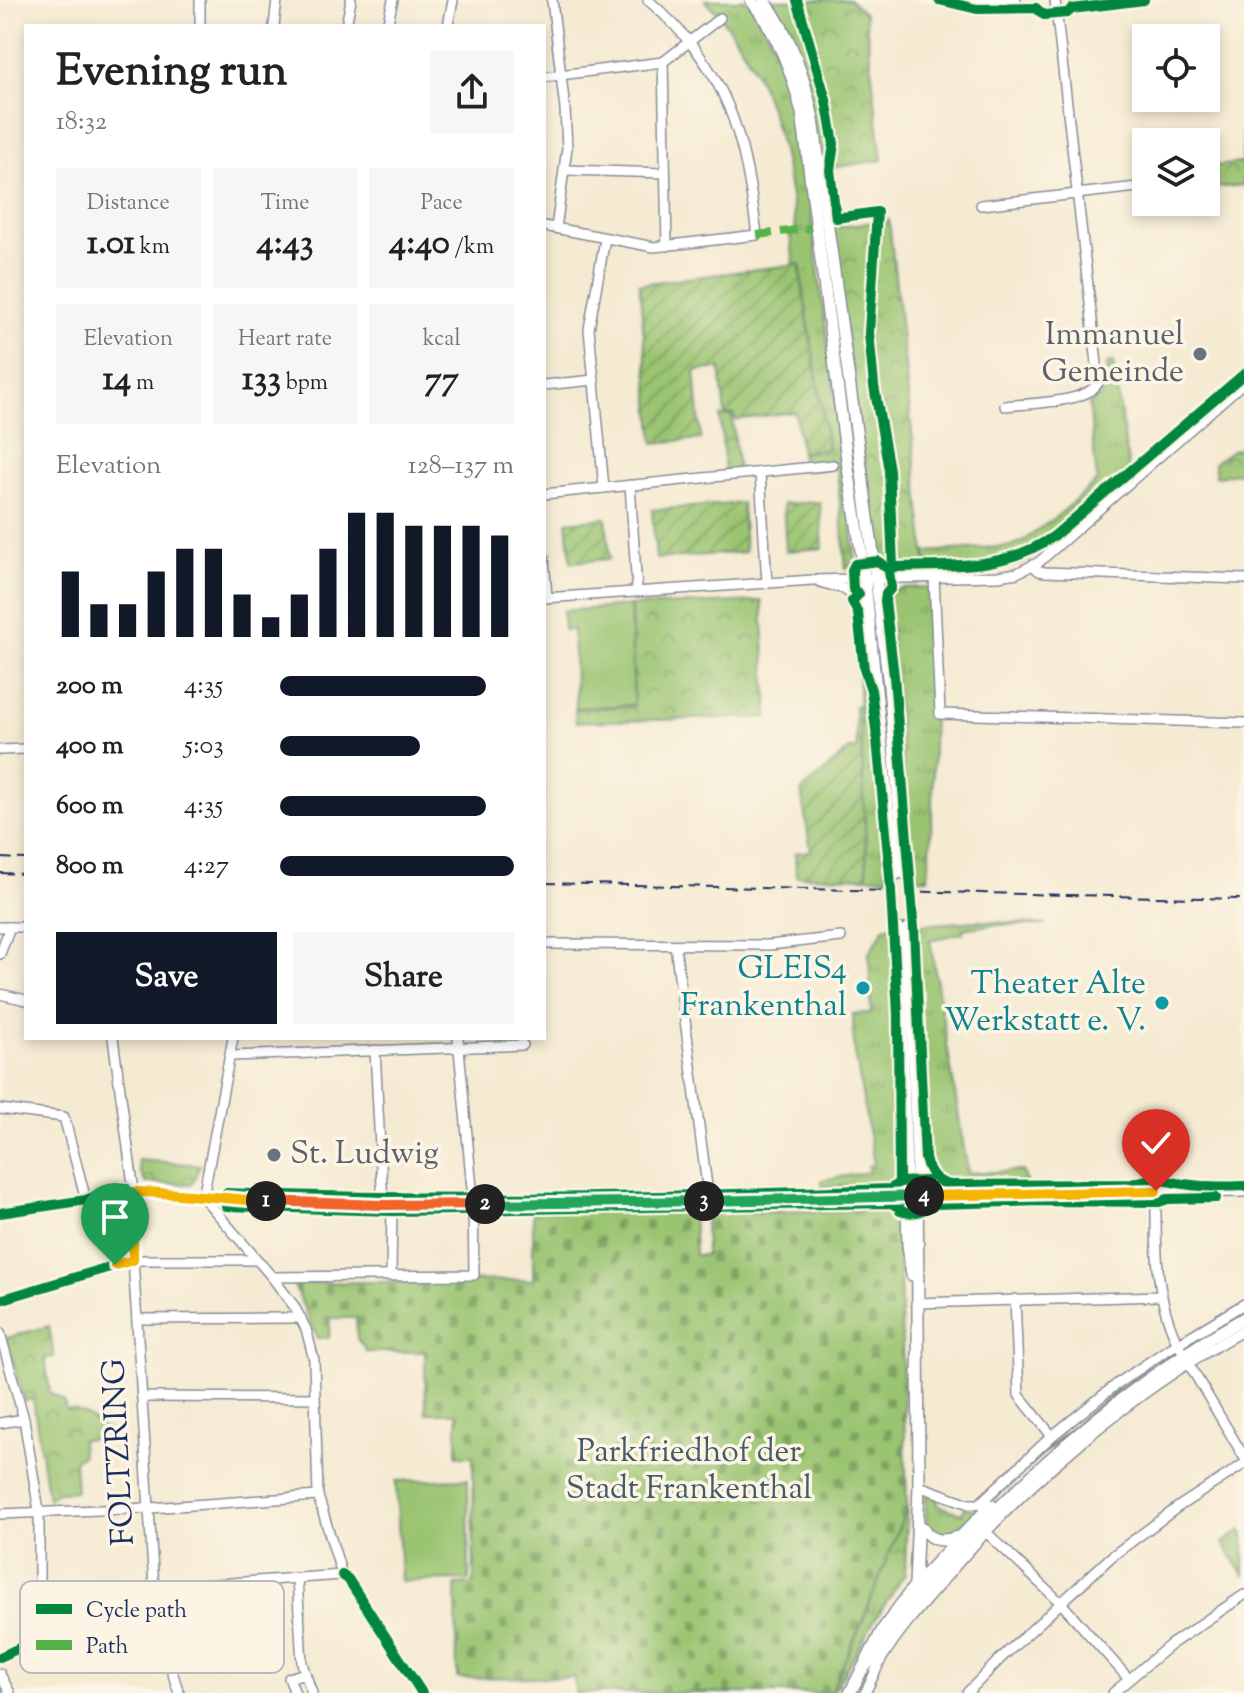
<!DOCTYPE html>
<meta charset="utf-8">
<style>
:root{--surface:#fff;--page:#f6f6f6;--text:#222;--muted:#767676;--accent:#111827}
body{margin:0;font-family:"Sorts Mill Goudy",serif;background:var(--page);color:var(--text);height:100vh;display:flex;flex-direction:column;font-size:30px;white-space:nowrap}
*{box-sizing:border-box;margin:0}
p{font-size:26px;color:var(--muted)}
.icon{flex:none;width:44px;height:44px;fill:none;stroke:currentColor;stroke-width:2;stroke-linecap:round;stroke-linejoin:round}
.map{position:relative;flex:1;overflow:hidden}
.drawer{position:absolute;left:24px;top:24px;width:522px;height:1016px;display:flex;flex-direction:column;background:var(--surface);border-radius:0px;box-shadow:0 4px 12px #0003}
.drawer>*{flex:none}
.buttons{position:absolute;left:1132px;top:24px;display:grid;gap:16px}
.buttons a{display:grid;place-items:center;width:88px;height:88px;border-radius:0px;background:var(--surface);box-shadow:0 4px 12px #0003;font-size:40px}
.pin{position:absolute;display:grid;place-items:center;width:68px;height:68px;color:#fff;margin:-82px -34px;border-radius:50% 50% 50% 0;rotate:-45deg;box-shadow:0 0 8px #0007}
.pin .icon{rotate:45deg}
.km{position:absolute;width:40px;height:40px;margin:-20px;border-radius:50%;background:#222;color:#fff;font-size:22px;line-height:40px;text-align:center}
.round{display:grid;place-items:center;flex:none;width:84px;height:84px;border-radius:0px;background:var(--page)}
.overview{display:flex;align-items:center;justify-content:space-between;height:136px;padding:0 32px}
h1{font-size:44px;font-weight:700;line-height:60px}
.metrics{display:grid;grid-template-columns:repeat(3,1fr);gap:12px;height:136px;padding:8px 32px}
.metrics div{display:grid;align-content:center;border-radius:0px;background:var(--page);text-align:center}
.metrics b{font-size:34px;font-weight:700}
.metrics small{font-size:22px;font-weight:400}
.metrics p{font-size:22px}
.chart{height:224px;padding:16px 32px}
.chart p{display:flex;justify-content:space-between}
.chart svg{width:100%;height:144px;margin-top:8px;stroke:var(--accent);stroke-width:6}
.button{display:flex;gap:16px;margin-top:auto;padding:16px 32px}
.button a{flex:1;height:92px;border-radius:0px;background:var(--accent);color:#fff;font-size:32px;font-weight:700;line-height:92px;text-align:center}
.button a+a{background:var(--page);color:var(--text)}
ul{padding:0 32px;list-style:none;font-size:26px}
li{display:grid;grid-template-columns:128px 96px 1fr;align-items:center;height:60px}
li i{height:20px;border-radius:10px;background:var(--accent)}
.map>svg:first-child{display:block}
.grass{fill:url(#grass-tufts);stroke:#5a7a68;stroke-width:2}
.cemetery{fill:url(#cemetery-stones);stroke:#5a7a68;stroke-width:2}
.park{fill:url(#park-crowns);stroke:#5a7a68;stroke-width:2}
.garden{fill:url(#garden-furrows);stroke:#5a7a68;stroke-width:2}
.pitch{fill:#9ac471;stroke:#5a7a68;stroke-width:2}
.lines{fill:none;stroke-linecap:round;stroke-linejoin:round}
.minor-casing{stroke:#888c98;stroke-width:12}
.major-casing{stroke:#888c98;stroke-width:14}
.minor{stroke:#fff;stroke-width:9}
.major{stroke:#fff;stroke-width:11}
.rail{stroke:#1b2f5e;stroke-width:2;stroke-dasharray:12 6;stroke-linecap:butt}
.quiet{stroke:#55b248;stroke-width:8;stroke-dasharray:16 8;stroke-linecap:butt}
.cycleway-casing{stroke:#fcf5e5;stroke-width:15}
.cycleway{stroke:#00873e;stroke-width:10}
.split-1-casing{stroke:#fff;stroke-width:16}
.split-2-casing{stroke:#fff;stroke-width:16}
.split-3-casing{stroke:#fff;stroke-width:16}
.split-4-casing{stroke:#fff;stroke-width:16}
.split-5-casing{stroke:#fff;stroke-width:16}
.split-1{stroke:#f5b400;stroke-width:10}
.split-2{stroke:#f0652b;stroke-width:10}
.split-3{stroke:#22a559;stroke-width:10}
.split-4{stroke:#22a559;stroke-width:10}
.split-5{stroke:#f5b400;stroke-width:10}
.worship-dot{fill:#6b7280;stroke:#fcf5e5;stroke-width:3}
.culture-dot{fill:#0f9aa8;stroke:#fcf5e5;stroke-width:3}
.labels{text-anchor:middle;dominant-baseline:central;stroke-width:7;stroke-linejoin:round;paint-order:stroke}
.worship-label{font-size:32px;fill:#5b616d;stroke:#fcf5e5;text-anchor:end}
.culture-label{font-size:32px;fill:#0d838f;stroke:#fcf5e5;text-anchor:end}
.street-label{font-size:32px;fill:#1b2f5e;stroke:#fcf5e5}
.park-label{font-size:32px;fill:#415c64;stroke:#fcf5e5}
.key{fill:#fcf5e5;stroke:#b8babc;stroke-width:2}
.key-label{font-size:22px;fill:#1b2f5e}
</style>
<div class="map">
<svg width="1244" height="1693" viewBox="0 0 1244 1693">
<defs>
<pattern id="grass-tufts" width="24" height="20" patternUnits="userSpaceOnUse" patternTransform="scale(2)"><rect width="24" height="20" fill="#9ac471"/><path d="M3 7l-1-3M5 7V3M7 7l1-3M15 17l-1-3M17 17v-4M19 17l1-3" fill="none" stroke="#7da060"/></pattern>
<pattern id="cemetery-stones" width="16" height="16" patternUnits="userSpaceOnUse" patternTransform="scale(2)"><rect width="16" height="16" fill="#9ac471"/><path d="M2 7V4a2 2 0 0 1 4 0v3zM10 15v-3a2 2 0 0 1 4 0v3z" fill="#7da060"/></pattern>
<pattern id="park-crowns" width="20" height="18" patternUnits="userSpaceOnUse" patternTransform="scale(2)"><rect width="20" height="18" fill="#9ac471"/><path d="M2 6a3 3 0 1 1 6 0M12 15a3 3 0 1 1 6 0" fill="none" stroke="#7da060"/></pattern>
<pattern id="garden-furrows" width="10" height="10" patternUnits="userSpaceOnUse" patternTransform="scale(2)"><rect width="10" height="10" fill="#9ac471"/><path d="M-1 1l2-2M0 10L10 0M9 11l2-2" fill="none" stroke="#7da060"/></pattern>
</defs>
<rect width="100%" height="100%" fill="#fcf5e5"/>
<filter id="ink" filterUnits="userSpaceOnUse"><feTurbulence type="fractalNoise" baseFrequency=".0125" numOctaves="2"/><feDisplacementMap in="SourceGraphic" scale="16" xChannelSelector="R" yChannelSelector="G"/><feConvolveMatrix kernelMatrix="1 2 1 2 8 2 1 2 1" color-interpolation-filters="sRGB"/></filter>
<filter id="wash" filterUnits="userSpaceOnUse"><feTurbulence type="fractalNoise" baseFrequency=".006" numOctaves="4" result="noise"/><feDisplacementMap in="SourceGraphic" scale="32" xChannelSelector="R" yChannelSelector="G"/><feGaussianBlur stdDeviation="1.8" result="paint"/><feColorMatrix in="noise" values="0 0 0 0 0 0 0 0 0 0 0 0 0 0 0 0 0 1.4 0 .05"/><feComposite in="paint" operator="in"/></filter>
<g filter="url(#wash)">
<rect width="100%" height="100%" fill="#f5ead2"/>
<!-- grass -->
<g class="grass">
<path d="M705 0H746C774 33 786 72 798 113L856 561 846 570 837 468 804 471 801 453 828 449 799 264 794 265 790 235 796 233C786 148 767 63 705 0Z"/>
<path d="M1113 362 1130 477 1029 560C998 574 960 570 927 571L926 552 1011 546 1023 541 1061 513 1097 481 1089 404C1107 395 1109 382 1107 363Z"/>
<path d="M928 587C932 684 937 781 928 878H913L887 598C894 584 913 588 928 587Z"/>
<path d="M856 615 874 730 888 877H867Z"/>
<path d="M980 921 1046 925H989L963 929V933L930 940 968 1173 1023 1171 1026 1182C958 1181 890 1187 822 1186V1180L869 1172 868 1166 874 1165 854 1047 853 1014 871 1013 869 953 885 927Z"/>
<path d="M1170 1352 1171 1354C1099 1402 1035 1459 973 1519 959 1520 958 1534 939 1536L927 1527 925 1497 929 1495 939 1498 937 1505 962 1514 965 1507 973 1509 1124 1384Z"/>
<path d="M907 1507 905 1574 874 1621 833 1693H830L863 1620Z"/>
</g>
<!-- cemetery -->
<path class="cemetery" d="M693 1207 695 1255H706L705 1213 891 1210 898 1213 907 1507 863 1620 830 1693H575L574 1677 457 1678 456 1585 474 1584 473 1456H457V1413H426L425 1352H367L357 1339 356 1318H330L329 1338H317L293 1283 533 1280V1210Z"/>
<!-- park -->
<g class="park">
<path d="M769 0H850L865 14 882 160 824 169Z"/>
<path d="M1244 122V185L1206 189V167L1242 163Z"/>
<path d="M889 220 927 571 893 572 877 556 831 228Z"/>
<path d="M732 415 738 471 725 472 720 416Z"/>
<path d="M1243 448 1244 472 1216 476 1214 463 1232 450Z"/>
<path d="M762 601 768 717 576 722 575 709 634 706 631 606Z"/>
<path d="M138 1160 200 1165 192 1184 146 1183 140 1173Z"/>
<path d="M126 1192 125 1253 121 1258 115 1255 108 1196 109 1193Z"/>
<path d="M49 1326 54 1357 45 1358 50 1393 64 1401 66 1410C87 1409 92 1423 108 1431L109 1438 81 1440 82 1455 74 1461 76 1491 56 1492 48 1499 33 1399 24 1401 6 1338Z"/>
<path d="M1241 1530 1244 1535V1575L1223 1543Z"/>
</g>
<!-- garden -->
<g class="garden">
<path d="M799 264 828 449 801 453 795 412 735 420 734 414 725 415 720 368 695 371 701 439 654 443 639 284Z"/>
<path d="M820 502 823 548 786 551 783 504Z"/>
<path d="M742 503 745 552 656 559 652 510Z"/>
<path d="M606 518 610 559 571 562 567 522Z"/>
<path d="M860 705 867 877 796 876 795 853 811 851 801 792 849 749H857L855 706Z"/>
</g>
<!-- pitch -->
<g class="pitch">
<path d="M630 606 634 705 576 708 573 630H564L563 611Z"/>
<path d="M468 1479 469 1580 401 1581 396 1481Z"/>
</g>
</g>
<g filter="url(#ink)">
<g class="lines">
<!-- minor casing -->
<g class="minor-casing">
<g id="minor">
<path d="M552 0 565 109 567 148 556 228"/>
<path d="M970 0H1016"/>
<path d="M200 26V0"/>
<path d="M274 26 277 0"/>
<path d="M346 26 351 0"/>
<path d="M387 26 393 0"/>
<path d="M448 26 453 0"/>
<path d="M663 62 667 246"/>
<path d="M544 77 663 62 720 18"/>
<path d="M566 170 665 173"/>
<path d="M981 205 1146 186"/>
<path d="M544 226 654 247 757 235C744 133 729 70 648 0"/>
<path d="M544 385 594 380"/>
<path d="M1005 406C1029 403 1089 404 1099 381L1055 0"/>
<path d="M760 473 767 583"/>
<path d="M630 485 637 590"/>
<path d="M604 488 589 329 605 239"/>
<path d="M544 494 833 465"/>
<path d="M544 558 547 598"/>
<path d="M1033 565 1039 571 1045 572 1244 579"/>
<path d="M934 577 940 714 1244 723"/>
<path d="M820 582 844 589 856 598 866 638"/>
<path d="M544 598 813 580 998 576 1017 573 1039 562 1244 382"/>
<path d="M0 750 26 749"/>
<path d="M0 927H26"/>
<path d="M544 944 769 945 841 937"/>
<path d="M675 945 709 1201"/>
<path d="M0 954 10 927"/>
<path d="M0 994 26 1000"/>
<path d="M113 1038 134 1192 133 1260 154 1587 150 1604 179 1693"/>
<path d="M375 1050 383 1205"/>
<path d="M230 1056 523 1045"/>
<path d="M0 1109 64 1117 86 1200"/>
<path d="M1156 1191C1156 1246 1154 1299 1180 1348"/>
<path d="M103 1193 115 1265"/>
<path d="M203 1197 272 1277 294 1306 306 1329 314 1360 318 1496 342 1575 348 1579 422 1693"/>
<path d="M203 1197 233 1038"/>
<path d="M0 1213 86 1200 109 1191 125 1188 134 1192 187 1193 226 1200 392 1205 907 1196"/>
<path d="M391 1276 392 1205"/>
<path d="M272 1277 474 1275 473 1199 458 1038"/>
<path d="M1015 1299 1019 1395 1052 1436"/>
<path d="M0 1300 133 1260H257"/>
<path d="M916 1303 1161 1296"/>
<path d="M137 1319 301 1318"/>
<path d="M0 1333 24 1419 39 1511V1639"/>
<path d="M1187 1361 1244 1457"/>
<path d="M143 1397 314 1398"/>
<path d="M0 1423 24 1419"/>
<path d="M919 1486 969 1504H979L1052 1436 1117 1384 1164 1352 1244 1304"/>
<path d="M0 1514 150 1508 318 1496"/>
<path d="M986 1532 1061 1603 1128 1678"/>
<path d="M0 1657 144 1589 342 1575"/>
<path d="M305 1673 312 1693"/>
<path d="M0 1674 10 1693"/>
<path d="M295 1693 289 1678 305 1673 302 1663 297 1578"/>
<path d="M865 1693C871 1682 875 1671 881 1660 897 1633 920 1607 941 1583 1025 1482 1129 1394 1244 1330"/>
<path d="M967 1693 1000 1659 1111 1557 1178 1507 1244 1464"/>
<path d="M1113 1693 1170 1645 1244 1595"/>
</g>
</g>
<!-- major casing -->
<g class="major-casing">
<g id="major">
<path d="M751 0C778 34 792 72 802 113L848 468 863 563 895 875"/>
<path d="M764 0C791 35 804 76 813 119L874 561 889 686 905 874"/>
<path d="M909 928 917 1151 919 1486 915 1585"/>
<path d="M899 929 908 1245 912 1275"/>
<path d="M919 1159C926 1177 935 1186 953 1193"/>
<path d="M913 1196 1244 1191"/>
<path d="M923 1528C931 1542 944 1542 958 1537"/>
<path d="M863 1669C887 1642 906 1610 930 1583 1019 1478 1124 1386 1244 1318"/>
<path d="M850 1693 883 1629 915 1585 991 1505"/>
</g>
</g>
<!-- minor -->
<use href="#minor" class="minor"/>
<!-- major -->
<use href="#major" class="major"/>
<!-- rail -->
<g class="rail">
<path d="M0 858 26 859"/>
<path d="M0 873 26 874"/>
<path d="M544 883 1244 899"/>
</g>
<!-- quiet -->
<path class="quiet" d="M757 235 811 228"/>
<!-- cycleway casing -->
<g class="cycleway-casing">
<g id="cycleway">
<path d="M797 0 826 100 834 144 830 170 836 218 877 212 869 333 874 386 889 470 893 567"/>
<path d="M939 0 977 9 1036 8 1044 15 1067 13 1072 9 1144 0"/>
<path d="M889 570 893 567C952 565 1003 571 1054 536L1244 374"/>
<path d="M899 1182 898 1014 890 875 876 729 871 690 864 669 858 613 852 601 859 594 853 589 852 570 855 564 878 561 889 570 891 588 886 594 885 601 894 676 914 928 925 1159C929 1172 935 1182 950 1185L1132 1184C1157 1175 1161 1181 1184 1184 1203 1187 1224 1187 1244 1186"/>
<path d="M898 1195 900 1211C918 1216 923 1209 937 1204L1041 1201 1159 1202 1168 1199 1216 1198"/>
<path d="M898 1207 891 1203 392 1211 226 1206V1193C448 1202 669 1197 891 1189L899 1182 926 1181"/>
<path d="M0 1213 86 1200 109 1191 125 1188 134 1192 187 1193 226 1200"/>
<path d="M0 1300 133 1260 134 1192"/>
<path d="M342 1575 348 1579 422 1693"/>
<path d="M0 1657 144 1589 154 1587"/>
</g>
</g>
<!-- cycleway -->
<use href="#cycleway" class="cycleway"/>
</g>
</g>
<g class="lines" filter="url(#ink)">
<!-- split-1 casing -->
<g class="split-1-casing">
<path id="split-1" d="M115 1265 133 1260 134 1192C178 1192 222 1199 266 1201"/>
</g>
<!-- split-2 casing -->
<g class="split-2-casing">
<path id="split-2" d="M266 1201 383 1205 485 1204"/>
</g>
<!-- split-3 casing -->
<g class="split-3-casing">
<path id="split-3" d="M485 1204 704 1201"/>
</g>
<!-- split-4 casing -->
<g class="split-4-casing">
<path id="split-4" d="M704 1201 924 1196"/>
</g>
<!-- split-5 casing -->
<g class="split-5-casing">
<path id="split-5" d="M924 1196 1156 1191"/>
</g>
<!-- split-1 -->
<use href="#split-1" class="split-1"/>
<!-- split-2 -->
<use href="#split-2" class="split-2"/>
<!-- split-3 -->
<use href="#split-3" class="split-3"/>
<!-- split-4 -->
<use href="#split-4" class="split-4"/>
<!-- split-5 -->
<use href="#split-5" class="split-5"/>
</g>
<!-- markers -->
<g class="worship-dot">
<circle cx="1200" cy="354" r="8"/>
<circle cx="274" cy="1155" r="8"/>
</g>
<g class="culture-dot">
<circle cx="863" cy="988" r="8"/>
<circle cx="1162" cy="1003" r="8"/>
</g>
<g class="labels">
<!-- worship labels -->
<g class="worship-label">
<text x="1184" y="336">Immanuel<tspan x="1184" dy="37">Gemeinde</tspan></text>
<text x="290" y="1155" text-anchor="start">St. Ludwig</text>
</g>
<!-- culture labels -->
<g class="culture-label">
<text x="847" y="970">GLEIS4<tspan x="847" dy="37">Frankenthal</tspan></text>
<text x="1146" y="985">Theater Alte<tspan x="1146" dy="37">Werkstatt e. V.</tspan></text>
</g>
<!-- street labels -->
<g class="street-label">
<text transform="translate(120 1452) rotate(-93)">FOLTZRING</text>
</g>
<!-- park labels -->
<g class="park-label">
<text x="689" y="1453">Parkfriedhof der<tspan x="689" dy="37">Stadt Frankenthal</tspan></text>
</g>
</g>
<!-- legend -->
<rect x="20" y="1581" width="264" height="92" rx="12" class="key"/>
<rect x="36" y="1604" width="36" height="10" fill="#00873e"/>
<rect x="36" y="1640" width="36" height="10" fill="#55b248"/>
<g class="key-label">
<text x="86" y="1617">Cycle path</text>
<text x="86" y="1653">Path</text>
</g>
</svg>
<div class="buttons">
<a><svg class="icon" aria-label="locate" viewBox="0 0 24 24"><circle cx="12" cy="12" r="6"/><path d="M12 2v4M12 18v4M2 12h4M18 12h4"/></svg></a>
<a><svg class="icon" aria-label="layers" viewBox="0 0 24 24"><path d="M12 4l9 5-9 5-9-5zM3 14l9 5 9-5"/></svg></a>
</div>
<div class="pin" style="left:115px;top:1265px;background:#1e9e55"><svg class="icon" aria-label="arrive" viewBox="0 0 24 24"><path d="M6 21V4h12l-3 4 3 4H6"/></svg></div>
<div class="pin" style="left:1156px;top:1191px;background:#d93025"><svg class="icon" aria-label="check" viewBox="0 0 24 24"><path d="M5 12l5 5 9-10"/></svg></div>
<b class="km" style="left:266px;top:1201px">1</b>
<b class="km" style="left:485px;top:1204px">2</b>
<b class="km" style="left:704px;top:1201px">3</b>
<b class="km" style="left:924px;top:1196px">4</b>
<section class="drawer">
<div class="overview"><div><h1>Evening run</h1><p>18:32</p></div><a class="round"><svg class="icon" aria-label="share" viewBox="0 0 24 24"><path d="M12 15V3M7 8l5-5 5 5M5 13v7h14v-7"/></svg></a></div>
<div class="metrics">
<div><p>Distance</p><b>1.01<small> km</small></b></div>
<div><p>Time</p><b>4:43</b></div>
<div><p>Pace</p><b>4:40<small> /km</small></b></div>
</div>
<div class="metrics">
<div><p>Elevation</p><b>14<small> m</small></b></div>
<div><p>Heart rate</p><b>133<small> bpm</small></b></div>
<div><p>kcal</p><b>77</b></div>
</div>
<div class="chart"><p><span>Elevation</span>128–137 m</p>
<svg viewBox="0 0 160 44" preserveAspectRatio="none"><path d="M5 44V24M15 44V34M25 44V34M35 44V24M45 44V17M55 44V17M65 44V31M75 44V38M85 44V31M95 44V17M105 44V6M115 44V6M125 44V10M135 44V10M145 44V10M155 44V13"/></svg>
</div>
<ul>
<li><b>200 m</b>4:35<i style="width:88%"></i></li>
<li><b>400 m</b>5:03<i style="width:60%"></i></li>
<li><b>600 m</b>4:35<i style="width:88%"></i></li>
<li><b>800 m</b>4:27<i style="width:100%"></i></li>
</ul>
<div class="button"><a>Save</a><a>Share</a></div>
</section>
</div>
